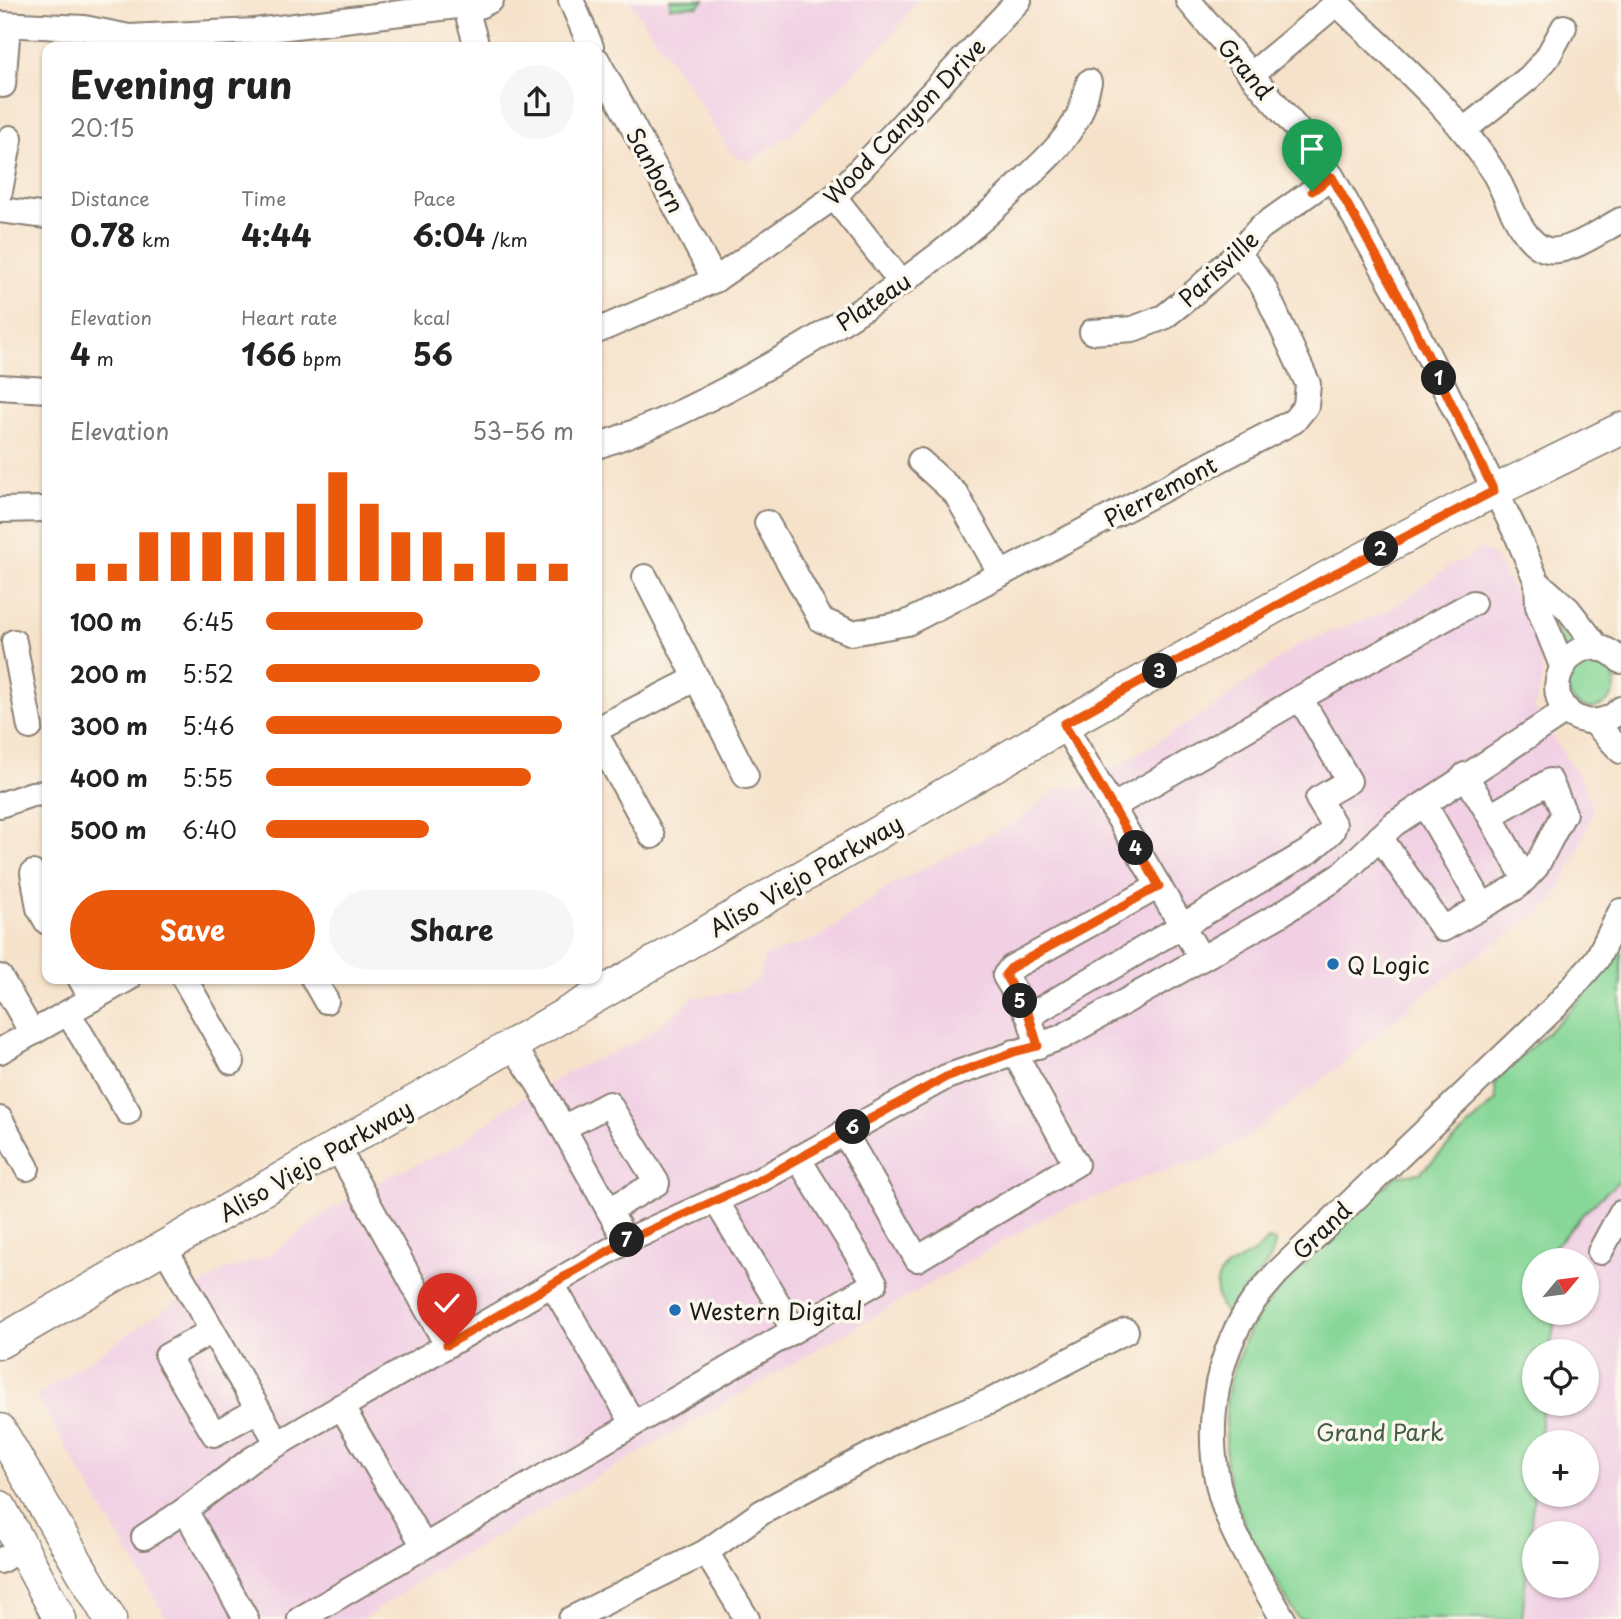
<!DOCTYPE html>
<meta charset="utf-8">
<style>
:root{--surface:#fff;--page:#f6f6f6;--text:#222;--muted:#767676;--accent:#ea580c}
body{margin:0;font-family:"Playpen Sans",sans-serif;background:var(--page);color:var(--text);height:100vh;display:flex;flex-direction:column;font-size:26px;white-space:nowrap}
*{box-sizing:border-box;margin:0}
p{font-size:23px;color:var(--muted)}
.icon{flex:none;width:38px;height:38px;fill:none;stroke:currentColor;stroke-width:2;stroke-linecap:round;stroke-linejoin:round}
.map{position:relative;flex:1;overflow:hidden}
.side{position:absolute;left:42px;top:42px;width:560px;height:942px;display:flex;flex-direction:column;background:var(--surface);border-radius:14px;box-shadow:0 2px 5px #0004}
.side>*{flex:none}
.needle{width:46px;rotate:61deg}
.buttons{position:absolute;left:1522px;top:1248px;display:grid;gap:14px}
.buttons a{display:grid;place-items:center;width:77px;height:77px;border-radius:50%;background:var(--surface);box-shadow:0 2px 5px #0004;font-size:35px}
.pin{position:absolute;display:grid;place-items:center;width:60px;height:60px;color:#fff;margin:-72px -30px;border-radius:50% 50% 50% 0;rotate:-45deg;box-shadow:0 0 7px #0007}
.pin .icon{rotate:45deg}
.km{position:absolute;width:35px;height:35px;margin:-18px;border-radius:50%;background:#222;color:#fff;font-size:19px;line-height:35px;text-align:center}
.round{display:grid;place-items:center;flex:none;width:74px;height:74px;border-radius:37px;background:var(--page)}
.head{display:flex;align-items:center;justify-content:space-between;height:119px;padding:0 28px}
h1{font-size:38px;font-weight:700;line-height:52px}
.figures{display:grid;grid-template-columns:repeat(3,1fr);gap:10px;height:119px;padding:7px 28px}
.figures div{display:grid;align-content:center}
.figures b{font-size:30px;font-weight:700}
.figures small{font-size:19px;font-weight:400}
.figures p{font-size:19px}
.chart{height:196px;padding:14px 28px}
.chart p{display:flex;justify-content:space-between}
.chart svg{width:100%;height:126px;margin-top:7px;stroke:var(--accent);stroke-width:6}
.action{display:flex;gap:14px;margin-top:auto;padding:14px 28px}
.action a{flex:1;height:80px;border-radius:42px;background:var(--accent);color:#fff;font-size:28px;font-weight:700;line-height:80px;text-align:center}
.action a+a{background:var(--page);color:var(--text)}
ul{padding:0 28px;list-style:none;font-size:23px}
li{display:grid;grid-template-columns:112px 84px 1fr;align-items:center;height:52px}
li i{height:18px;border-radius:9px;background:var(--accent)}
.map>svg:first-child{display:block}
.built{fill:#f1d0e4;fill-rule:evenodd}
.green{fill:#87d798;stroke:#527a5a;stroke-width:2}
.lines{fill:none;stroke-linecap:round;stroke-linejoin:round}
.minor-casing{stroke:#897f73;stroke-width:28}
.major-casing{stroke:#897f73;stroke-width:35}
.minor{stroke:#fff;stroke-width:24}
.major{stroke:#fff;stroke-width:32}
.route-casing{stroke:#fff;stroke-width:14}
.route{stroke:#ea580c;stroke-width:9}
.poi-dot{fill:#1f6fb2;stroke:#fbf7ec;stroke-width:2.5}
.labels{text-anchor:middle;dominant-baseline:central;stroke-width:7;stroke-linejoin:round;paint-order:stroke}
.street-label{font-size:23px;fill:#1c1c1c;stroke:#fbf7ec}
.poi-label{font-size:23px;fill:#1c1c1c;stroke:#fbf7ec;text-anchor:start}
.park-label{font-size:23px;fill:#415d47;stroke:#fbf7ec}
</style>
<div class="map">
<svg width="1621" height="1619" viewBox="0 0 1621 1619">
<rect width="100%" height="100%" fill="#fbf7ec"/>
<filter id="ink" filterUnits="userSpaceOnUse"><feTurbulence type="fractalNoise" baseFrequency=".0143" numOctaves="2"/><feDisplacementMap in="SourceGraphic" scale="14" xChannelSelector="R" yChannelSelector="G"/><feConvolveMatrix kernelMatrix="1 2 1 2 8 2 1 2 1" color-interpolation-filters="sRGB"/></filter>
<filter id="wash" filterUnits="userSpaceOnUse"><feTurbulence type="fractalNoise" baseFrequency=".00686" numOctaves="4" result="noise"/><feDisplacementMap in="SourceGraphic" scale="28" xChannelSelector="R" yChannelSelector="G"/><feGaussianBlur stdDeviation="1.57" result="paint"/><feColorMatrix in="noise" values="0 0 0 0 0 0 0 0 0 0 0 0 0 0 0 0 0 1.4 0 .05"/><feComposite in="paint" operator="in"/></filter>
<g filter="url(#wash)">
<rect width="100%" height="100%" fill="#f6e2ca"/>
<!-- built -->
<g class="built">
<path d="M628 0H918L893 34 792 133 751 161 740 159 729 151 693 92Z"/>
<path d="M1480 549 1494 555 1526 615 1540 649 1543 678 1534 708 1586 788 1593 811 1576 856 1552 904 1434 986 1340 1066 1247 1137 1205 1160 1148 1175 1104 1195 1055 1211 442 1567 362 1619H167L36 1396 223 1271 269 1256 330 1210 388 1177 459 1145 513 1103 571 1071 641 1040 695 997 735 992 759 979 765 956 819 938 893 884 1016 822 1061 786 1080 789 1208 711 1299 644 1391 610 1453 563 1467 559Z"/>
<path d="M1621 1179V1619H1522L1535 1481V1494H1587V1442H1539L1543 1404H1587V1351H1550L1556 1313 1587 1312V1260H1554L1553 1248 1585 1212ZM1535 1533H1587V1586H1535Z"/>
</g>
<!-- green -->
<g class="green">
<path d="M670 0H704L698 6 670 7Z"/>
<path d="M1542 596 1581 639 1565 649Z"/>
<circle cx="1591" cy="684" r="24"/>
<path d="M1621 943V1179L1585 1212 1553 1248 1554 1260H1535V1312L1556 1313 1550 1351H1535V1404H1543L1539 1442H1535V1481L1522 1619H1298L1250 1536 1233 1496 1226 1463V1404L1230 1382 1244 1341 1260 1313 1281 1287 1356 1214 1397 1175 1420 1173 1496 1100 1495 1086 1498 1078C1542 1036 1592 997 1621 943Z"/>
<path d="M1268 1240 1275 1241C1274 1262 1260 1272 1248 1288 1241 1297 1235 1307 1230 1317 1222 1311 1218 1303 1217 1293 1213 1269 1234 1264 1250 1255 1257 1251 1262 1245 1268 1240Z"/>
</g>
</g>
<g filter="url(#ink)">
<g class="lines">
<!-- minor casing -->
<g class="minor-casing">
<g id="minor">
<path d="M467 0 465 5 477 47"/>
<path d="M571 0 591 47"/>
<path d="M1188 0 1303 136 1332 177 1402 302 1518 537 1537 582 1538 606 1562 666"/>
<path d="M1334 0C1389 56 1452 105 1494 173 1507 194 1521 245 1548 250 1569 254 1602 230 1621 220"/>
<path d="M0 24 84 28 129 37 255 31 465 5 479 6 491 0"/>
<path d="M597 60 715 280"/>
<path d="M1252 74 1337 3"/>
<path d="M3 85 8 26"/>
<path d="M1464 130 1530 77 1547 58 1564 27"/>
<path d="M0 191 10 138"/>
<path d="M834 197 902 283"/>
<path d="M0 210 47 216"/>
<path d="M597 331 715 280 834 197 1019 0"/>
<path d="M1092 332 1133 329 1164 317 1195 292 1238 253 1260 228 1332 177"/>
<path d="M0 387 47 390"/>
<path d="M597 446C660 425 721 394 779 360 865 311 948 255 1019 185 1039 166 1061 147 1075 122 1083 110 1085 96 1089 82"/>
<path d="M920 461 956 494 1001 574"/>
<path d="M0 510 47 509"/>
<path d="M767 523 821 620 852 633 907 623 1294 421 1306 406 1308 384 1263 286 1238 253"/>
<path d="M645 577 746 776"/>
<path d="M1537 582 1568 609 1599 649"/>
<path d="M14 642 30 727"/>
<path d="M1621 661C1572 612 1525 709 1587 721 1600 723 1613 718 1621 709"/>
<path d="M1300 698 1473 603"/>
<path d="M1594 722 1621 751"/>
<path d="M1064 725 1201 958"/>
<path d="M597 729 697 678"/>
<path d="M597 736 652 836"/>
<path d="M0 805 32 794 47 793"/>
<path d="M1425 805 1483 906"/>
<path d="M1490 816 1525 879"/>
<path d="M1380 837 1443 929 1518 886 1536 867 1564 813 1550 781 1490 816 1465 775"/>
<path d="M33 873 39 908 47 922"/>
<path d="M0 977 32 1033"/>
<path d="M80 978 92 999"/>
<path d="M184 978 232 1062"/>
<path d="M313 978 326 1001"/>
<path d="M68 1013 128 1112"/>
<path d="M1029 1016 1005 976 1011 968 1159 886"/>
<path d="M513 1046 538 1083 626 1241"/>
<path d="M1038 1046 1029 1016 1311 850 1332 831 1334 825 1318 799 1349 781 1300 698 1112 807"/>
<path d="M0 1051 129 978"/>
<path d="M0 1119 27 1168"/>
<path d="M563 1128 609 1104 657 1183 609 1210"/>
<path d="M844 1132 917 1259 1076 1164 1014 1052"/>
<path d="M337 1147 447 1345"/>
<path d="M716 1201 794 1330"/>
<path d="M164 1247 278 1444"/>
<path d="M1600 1252 1621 1213"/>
<path d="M552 1284 633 1423"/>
<path d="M212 1331 167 1356 214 1434 258 1410"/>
<path d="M341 1406 424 1546"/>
<path d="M185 1510 246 1619"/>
<path d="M144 1537 185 1510 252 1459 626 1241 758 1181 946 1077 1062 1037 1279 915 1341 875 1394 824 1567 710"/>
<path d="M0 1561 23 1547"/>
<path d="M300 1619 875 1283 798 1158"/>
<path d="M571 1619 706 1552"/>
<path d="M747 1619 706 1552 762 1512 916 1431 991 1401 1126 1331"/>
<path d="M1283 1619C1266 1589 1247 1560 1233 1529 1201 1458 1207 1369 1252 1303 1259 1293 1268 1284 1276 1274L1556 1006 1597 959 1621 911"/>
</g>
</g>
<!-- major casing -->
<g class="major-casing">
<g id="major">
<path d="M0 1342 1064 725 1326 578 1470 503 1621 429"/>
<path d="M0 1430 110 1619"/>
<path d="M0 1507 60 1619"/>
</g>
</g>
<!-- minor -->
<use href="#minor" class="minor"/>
<!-- major -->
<use href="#major" class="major"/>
</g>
</g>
<g class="lines" filter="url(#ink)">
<!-- route casing -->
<g class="route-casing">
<path id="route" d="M447 1345 626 1241 758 1181 946 1077 1014 1052 1038 1046 1029 1016 1005 975 1011 968 1159 886 1064 724 1326 578 1494 491 1402 302 1332 177 1312 191"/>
</g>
<!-- route -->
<use href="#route" class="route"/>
</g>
<!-- markers -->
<g class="poi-dot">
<circle cx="1333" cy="964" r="7"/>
<circle cx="675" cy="1310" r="7"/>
</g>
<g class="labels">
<!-- street labels -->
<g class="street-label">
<text transform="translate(1246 68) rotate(50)">Grand</text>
<text transform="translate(904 121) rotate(-46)">Wood Canyon Drive</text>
<text transform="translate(656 170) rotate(61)">Sanborn</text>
<text transform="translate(1218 268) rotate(-43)">Parisville</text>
<text transform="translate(873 301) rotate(-34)">Plateau</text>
<text transform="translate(1160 491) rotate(-28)">Pierremont</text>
<text transform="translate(805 875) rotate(-30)">Aliso Viejo Parkway</text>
<text transform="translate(315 1160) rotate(-30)">Aliso Viejo Parkway</text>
<text transform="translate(1321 1230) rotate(-44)">Grand</text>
</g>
<!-- poi labels -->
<g class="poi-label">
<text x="1347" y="964">Q Logic</text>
<text x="689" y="1310">Western Digital</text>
</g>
<!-- park labels -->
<g class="park-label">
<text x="1380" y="1431">Grand Park</text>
</g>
</g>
</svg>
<div class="buttons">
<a><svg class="needle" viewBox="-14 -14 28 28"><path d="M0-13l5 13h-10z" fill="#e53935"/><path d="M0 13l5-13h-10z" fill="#767676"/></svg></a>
<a><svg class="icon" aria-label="locate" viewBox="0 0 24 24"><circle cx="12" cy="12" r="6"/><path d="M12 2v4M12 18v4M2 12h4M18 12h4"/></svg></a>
<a>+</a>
<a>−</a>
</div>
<div class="pin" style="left:1312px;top:191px;background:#1e9e55"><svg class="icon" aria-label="arrive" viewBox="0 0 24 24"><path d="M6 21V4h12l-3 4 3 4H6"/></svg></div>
<div class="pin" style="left:447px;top:1345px;background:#d93025"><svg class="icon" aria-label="check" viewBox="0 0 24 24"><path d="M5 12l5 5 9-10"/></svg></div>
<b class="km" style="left:1439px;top:378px">1</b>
<b class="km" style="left:1381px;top:549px">2</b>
<b class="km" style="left:1160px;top:671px">3</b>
<b class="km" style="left:1136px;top:848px">4</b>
<b class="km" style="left:1020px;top:1001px">5</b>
<b class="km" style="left:853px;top:1127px">6</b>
<b class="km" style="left:627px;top:1240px">7</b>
<section class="side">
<div class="head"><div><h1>Evening run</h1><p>20:15</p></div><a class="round"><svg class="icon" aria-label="share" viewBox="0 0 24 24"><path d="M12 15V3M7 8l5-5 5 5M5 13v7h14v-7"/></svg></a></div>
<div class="figures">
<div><p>Distance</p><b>0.78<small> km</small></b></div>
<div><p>Time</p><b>4:44</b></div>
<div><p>Pace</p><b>6:04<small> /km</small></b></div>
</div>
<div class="figures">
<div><p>Elevation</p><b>4<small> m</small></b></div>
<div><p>Heart rate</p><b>166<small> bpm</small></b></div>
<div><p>kcal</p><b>56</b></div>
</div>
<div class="chart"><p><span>Elevation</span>53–56 m</p>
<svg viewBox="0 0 160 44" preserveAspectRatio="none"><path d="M5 44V38M15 44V38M25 44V27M35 44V27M45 44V27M55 44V27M65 44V27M75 44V17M85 44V6M95 44V17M105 44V27M115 44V27M125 44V38M135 44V27M145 44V38M155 44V38"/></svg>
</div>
<ul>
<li><b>100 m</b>6:45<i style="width:51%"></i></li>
<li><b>200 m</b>5:52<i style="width:89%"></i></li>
<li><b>300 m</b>5:46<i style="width:96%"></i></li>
<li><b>400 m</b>5:55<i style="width:86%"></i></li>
<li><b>500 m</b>6:40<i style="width:53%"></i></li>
</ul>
<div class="action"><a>Save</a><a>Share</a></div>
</section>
</div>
